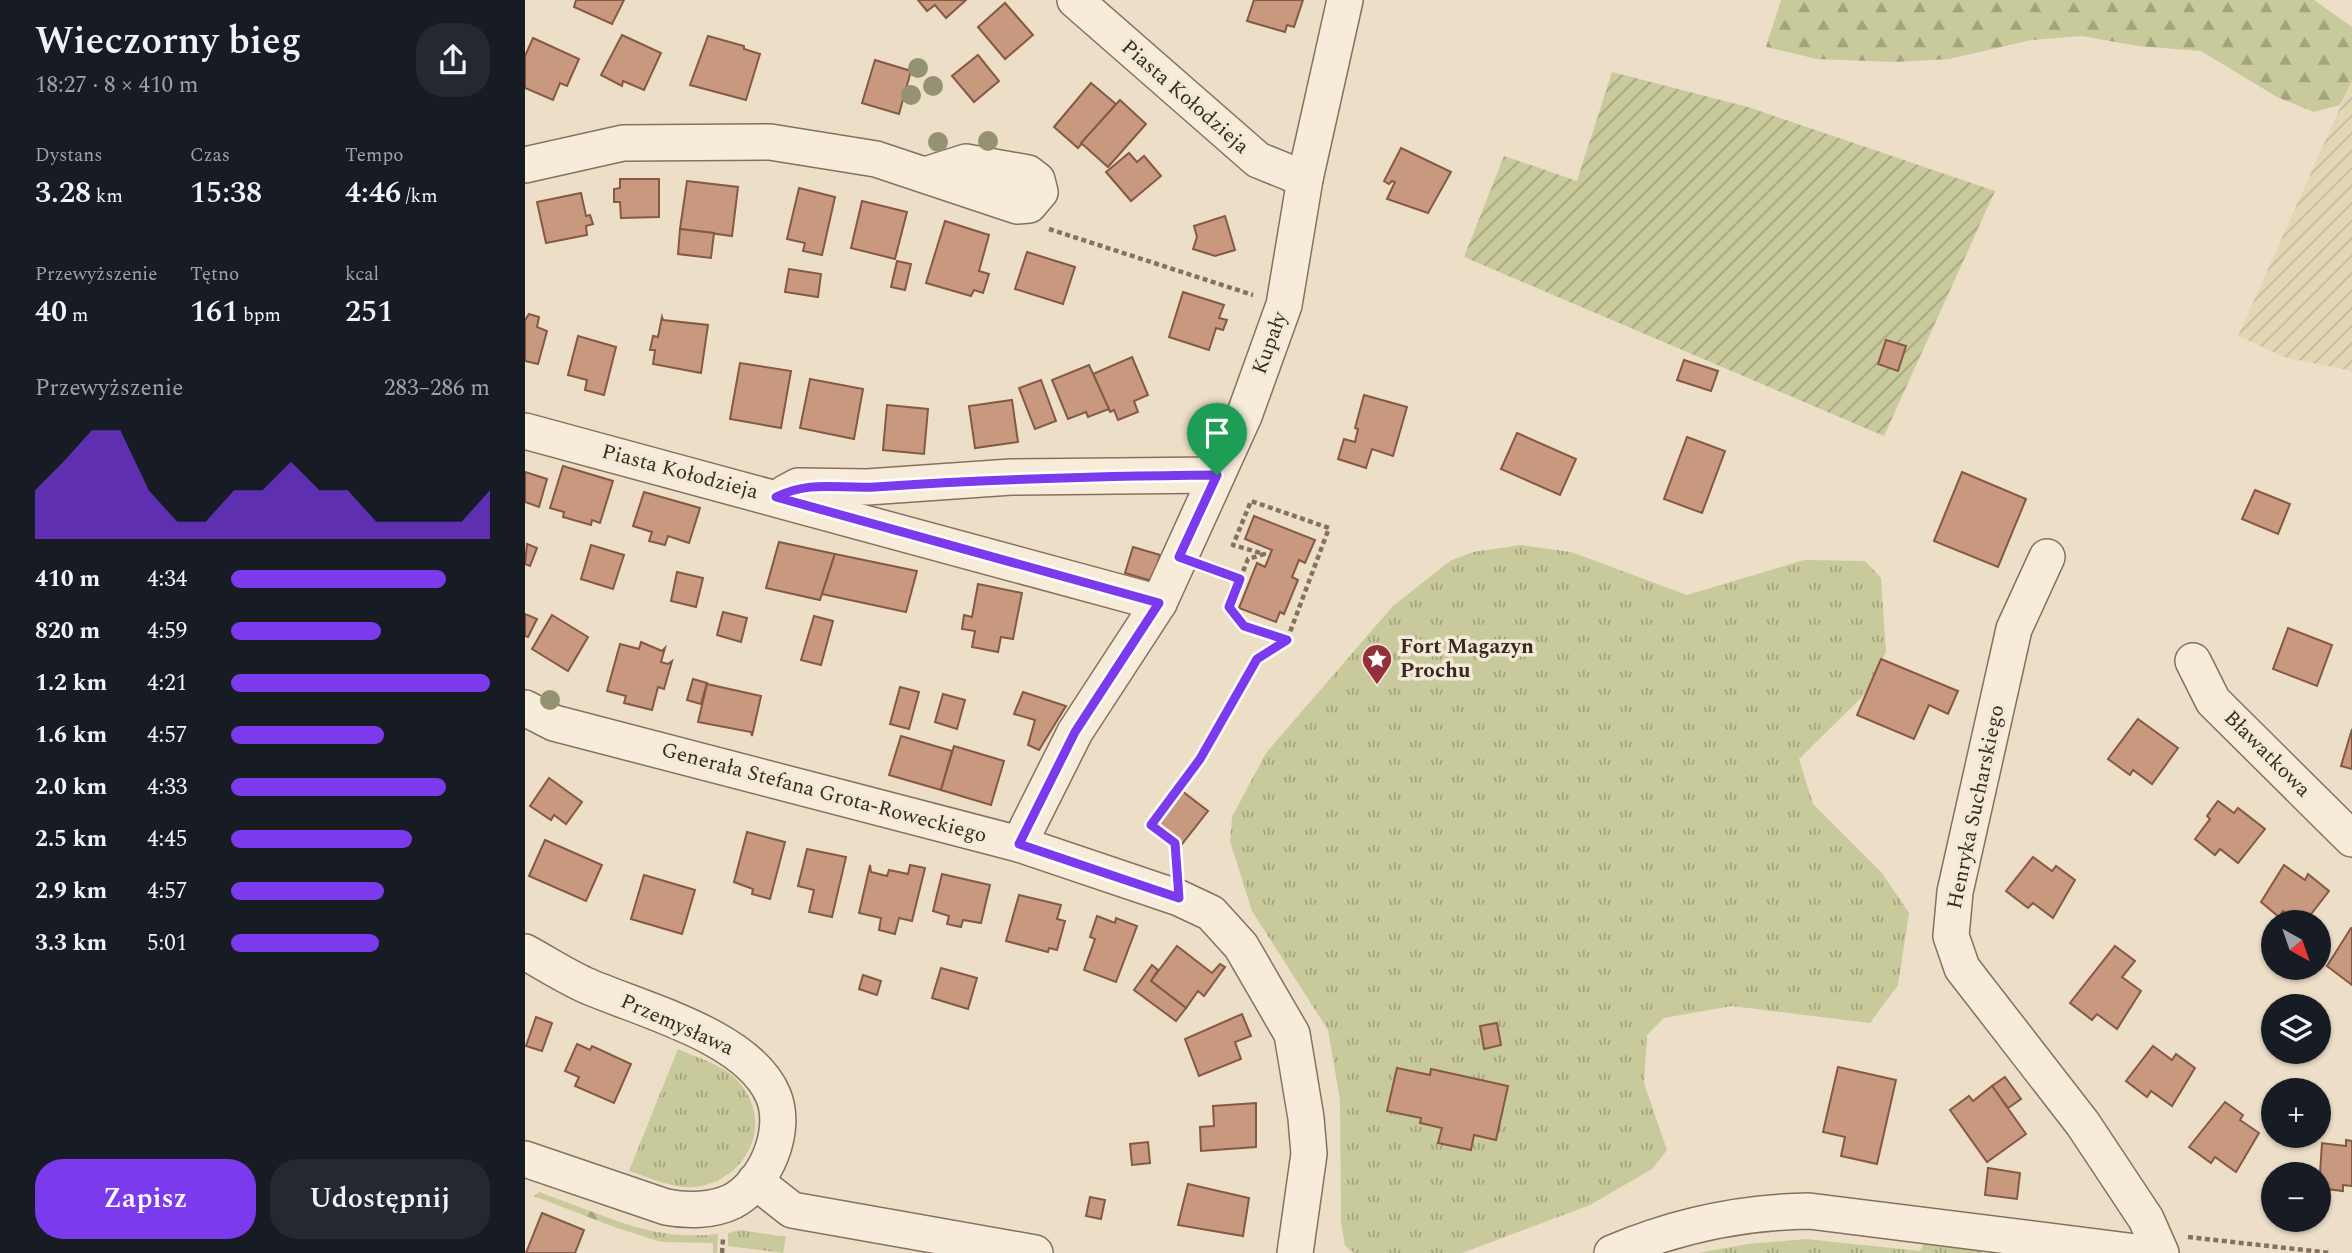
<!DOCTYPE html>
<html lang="pl">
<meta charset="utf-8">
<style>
:root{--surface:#171b24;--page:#242831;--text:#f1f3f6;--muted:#9ea1a6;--accent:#7c3aed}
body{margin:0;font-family:Spectral,serif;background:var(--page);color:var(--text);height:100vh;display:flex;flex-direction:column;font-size:26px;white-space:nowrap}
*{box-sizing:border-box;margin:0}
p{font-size:23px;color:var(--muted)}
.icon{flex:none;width:38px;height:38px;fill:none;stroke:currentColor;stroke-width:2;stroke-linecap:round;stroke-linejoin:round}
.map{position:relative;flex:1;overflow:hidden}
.panel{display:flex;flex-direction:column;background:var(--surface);width:525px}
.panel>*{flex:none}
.needle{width:46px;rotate:140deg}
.buttons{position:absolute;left:1736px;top:910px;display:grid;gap:14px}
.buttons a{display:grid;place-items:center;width:70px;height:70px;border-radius:50%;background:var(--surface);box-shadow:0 2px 5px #0004;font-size:35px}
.pin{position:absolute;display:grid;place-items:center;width:60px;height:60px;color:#fff;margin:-72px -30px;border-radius:50% 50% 50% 0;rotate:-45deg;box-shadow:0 0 7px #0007}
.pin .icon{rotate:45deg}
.round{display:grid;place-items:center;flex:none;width:74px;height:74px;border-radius:28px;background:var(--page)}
.overview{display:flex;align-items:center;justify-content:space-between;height:119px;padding:0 35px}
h1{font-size:38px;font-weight:600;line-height:52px}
.metrics{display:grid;grid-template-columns:repeat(3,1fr);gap:10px;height:119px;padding:7px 35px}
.metrics div{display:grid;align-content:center}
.metrics b{font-size:30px;font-weight:600}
.metrics small{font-size:19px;font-weight:400}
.metrics p{font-size:19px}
.chart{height:196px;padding:14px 35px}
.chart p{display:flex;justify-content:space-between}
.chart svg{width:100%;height:126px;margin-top:7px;fill:var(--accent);opacity:.7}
.cta{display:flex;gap:14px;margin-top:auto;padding:14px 35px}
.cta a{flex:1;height:80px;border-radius:28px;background:var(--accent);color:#fff;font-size:28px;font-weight:600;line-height:80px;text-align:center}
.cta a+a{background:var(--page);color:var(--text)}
ul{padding:0 35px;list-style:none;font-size:23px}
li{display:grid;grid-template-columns:112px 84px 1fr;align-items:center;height:52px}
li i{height:18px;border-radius:9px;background:var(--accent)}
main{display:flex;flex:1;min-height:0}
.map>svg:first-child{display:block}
.farmland{fill:url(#farmland-furrows)}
.grass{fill:url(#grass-tufts)}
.forest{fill:url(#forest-firs)}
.garden{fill:url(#garden-furrows)}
.building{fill:#c8987f;stroke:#855944;stroke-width:2}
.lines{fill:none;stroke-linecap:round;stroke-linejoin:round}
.minor-casing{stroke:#87705d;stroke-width:38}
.path{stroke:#87705d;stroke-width:4.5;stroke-dasharray:5 3.5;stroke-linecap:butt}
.minor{stroke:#f7ecda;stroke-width:35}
.tree{fill:#949270}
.route-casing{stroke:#fff;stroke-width:14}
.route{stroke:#7c3aed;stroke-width:9}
.labels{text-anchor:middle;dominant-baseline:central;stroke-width:7;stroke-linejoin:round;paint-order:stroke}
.street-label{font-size:21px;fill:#382a20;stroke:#f4e9d6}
.poi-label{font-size:21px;font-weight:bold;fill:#382a20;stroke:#f4e9d6;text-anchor:start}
</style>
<main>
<section class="panel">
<div class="overview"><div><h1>Wieczorny bieg</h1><p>18:27 · 8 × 410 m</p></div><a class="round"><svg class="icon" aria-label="share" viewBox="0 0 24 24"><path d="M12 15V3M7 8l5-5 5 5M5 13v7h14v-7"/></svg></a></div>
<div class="metrics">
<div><p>Dystans</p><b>3.28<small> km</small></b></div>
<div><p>Czas</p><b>15:38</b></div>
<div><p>Tempo</p><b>4:46<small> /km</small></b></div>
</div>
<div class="metrics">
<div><p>Przewyższenie</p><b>40<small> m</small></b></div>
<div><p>Tętno</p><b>161<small> bpm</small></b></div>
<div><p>kcal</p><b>251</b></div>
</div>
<div class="chart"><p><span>Przewyższenie</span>283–286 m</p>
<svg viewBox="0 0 160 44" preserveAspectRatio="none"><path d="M0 44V27L10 17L20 6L30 6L40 27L50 38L60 38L70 27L80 27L90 17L100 27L110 27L120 38L130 38L140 38L150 38L160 27V44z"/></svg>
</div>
<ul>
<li><b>410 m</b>4:34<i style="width:83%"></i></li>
<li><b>820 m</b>4:59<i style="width:58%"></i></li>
<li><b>1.2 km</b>4:21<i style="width:100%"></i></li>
<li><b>1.6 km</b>4:57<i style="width:59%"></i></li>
<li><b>2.0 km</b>4:33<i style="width:83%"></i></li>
<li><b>2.5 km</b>4:45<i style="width:70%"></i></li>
<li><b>2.9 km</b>4:57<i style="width:59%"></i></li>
<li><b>3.3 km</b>5:01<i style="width:57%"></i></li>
</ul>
<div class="cta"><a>Zapisz</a><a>Udostępnij</a></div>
</section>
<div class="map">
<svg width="1827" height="1253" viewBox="0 0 1827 1253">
<defs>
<pattern id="farmland-furrows" width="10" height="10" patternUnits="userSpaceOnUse" patternTransform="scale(1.75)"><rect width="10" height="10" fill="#e2d7b5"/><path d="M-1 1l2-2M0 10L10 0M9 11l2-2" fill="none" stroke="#c3b99b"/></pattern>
<pattern id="grass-tufts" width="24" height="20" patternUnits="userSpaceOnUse" patternTransform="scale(1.75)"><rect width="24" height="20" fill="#c8ca9b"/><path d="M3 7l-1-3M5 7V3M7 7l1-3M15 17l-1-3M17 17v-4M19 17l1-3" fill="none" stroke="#a3a47e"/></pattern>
<pattern id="forest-firs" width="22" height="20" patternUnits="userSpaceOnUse" patternTransform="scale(1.75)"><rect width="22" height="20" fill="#c8ca9b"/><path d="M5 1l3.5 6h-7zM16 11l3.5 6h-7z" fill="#a3a47e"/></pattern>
<pattern id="garden-furrows" width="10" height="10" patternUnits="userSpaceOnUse" patternTransform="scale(1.75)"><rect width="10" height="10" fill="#c8ca9b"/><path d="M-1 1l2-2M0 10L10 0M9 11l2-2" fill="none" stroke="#a3a47e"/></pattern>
</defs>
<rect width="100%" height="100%" fill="#ecdec7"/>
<!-- farmland -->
<path class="farmland" d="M1827 81V371L1759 357 1713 336Z"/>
<!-- grass -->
<g class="grass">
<path d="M996 545 1046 552 1162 595 1279 560 1340 561 1356 578 1361 652 1340 694 1274 759 1288 804 1357 873 1384 913 1373 985 1345 1023 1207 1006 1139 1018 1122 1035 1119 1083 1142 1150 1127 1169 1065 1205 937 1253H829L820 1246 816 1221 815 1100 803 1030 727 911 705 841 707 817 741 753 868 606 925 561 948 552Z"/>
<path d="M153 1049C170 1057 196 1064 210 1078 249 1116 228 1174 177 1186 152 1191 128 1179 104 1171Z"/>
<path d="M92 1221C127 1233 157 1238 193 1234L192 1253H188V1243L136 1242 89 1227Z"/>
<path d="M215 1230 261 1237 258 1253 203 1246V1233Z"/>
<path d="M1281 1239 1395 1251 1401 1240 1458 1248 1457 1253H1173L1223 1244Z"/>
</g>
<!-- forest -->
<g class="forest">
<path d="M1256 0H1789L1827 27V81L1815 105 1789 112 1752 97 1676 51 1613 46 1557 36 1506 40 1424 59 1369 62 1292 59 1241 47Z"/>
<path d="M14 1192 92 1221 89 1227 9 1196Z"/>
</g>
<!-- garden -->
<path class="garden" d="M1087 72 1223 107 1470 191 1359 436 939 257 979 156 1052 181Z"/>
<!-- building -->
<g class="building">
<path d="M51 0H99L87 24 49 7Z"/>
<path d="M393 0H441L421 18 410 5 402 11Z"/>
<path d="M729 0H778L769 27 762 25 760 32 722 21Z"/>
<path d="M480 3 508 35 480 59 453 27Z"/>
<path d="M97 35 136 53 119 90 98 81 97 86 76 75Z"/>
<path d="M183 36 219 46V49L235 54 221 100 165 85Z"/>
<path d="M8 38 54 59 42 86 35 83 28 100 0 88V56Z"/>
<path d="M453 55 474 81 449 102 427 76Z"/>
<path d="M350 60 386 71 374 114 337 103Z"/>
<path d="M566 83 591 104 553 148 529 127Z"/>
<path d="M595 100 621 124 583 167 556 143Z"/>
<path d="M876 148 926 172 903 213 862 199 870 182 867 181 864 184 859 181Z"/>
<path d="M604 153 612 162 619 156 636 176 606 201 581 172Z"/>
<path d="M95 179H134V217L96 218 95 202H89V189L95 188Z"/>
<path d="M162 181 213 187 207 236 155 229Z"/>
<path d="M274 188 310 197 297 255 278 251 280 243 262 239Z"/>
<path d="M56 193 61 216 65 215 68 224 61 226 62 235 21 243 12 202Z"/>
<path d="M337 201 382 212 370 259 326 248Z"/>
<path d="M700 216 710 250 690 256 668 249 672 237 669 226Z"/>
<path d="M420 221 464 235 454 271 464 274 458 293 449 290 446 296 401 283Z"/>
<path d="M155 229 189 233 186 258 153 254Z"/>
<path d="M502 252 550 267 538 304 490 289Z"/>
<path d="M372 261 386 264 380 290 366 287Z"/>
<path d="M264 269 296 274 293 297 260 292Z"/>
<path d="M658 292 699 305 694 318 702 320 698 330 691 328 684 350 644 337Z"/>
<path d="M4 314 14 317 12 327 22 331 13 364 0 361V320Z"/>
<path d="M137 317 138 320 183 325 176 373 128 364 130 350H125L128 336 133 337Z"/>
<path d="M53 336 91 347 79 395 60 390 62 380 43 375Z"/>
<path d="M1361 340 1381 346 1373 371 1353 364Z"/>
<path d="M607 357 623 395 609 401 613 412 593 420 589 410 585 412 568 374Z"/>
<path d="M1159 360 1193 371 1186 391 1152 380Z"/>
<path d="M215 363 266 371 256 428 205 419Z"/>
<path d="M564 365 584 409 563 417 561 412 543 419 527 380Z"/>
<path d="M285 379 338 389 329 439 275 428Z"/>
<path d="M516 380 531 421 510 429 494 388Z"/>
<path d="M839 395 882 407 868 456 847 449 841 468 813 459 819 439 830 442 833 429 830 428Z"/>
<path d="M487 400 493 442 450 448 444 406Z"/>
<path d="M362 405 403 409 399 454 358 450Z"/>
<path d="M992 433 1051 459 1035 495 976 469Z"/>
<path d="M1162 437 1200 451 1177 513 1139 499Z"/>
<path d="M38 466 88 481 75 523 67 520 66 525 38 517 39 512 25 508Z"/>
<path d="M0 472 22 479 14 507 0 502Z"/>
<path d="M1437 472 1501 499 1473 567 1409 541Z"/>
<path d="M1730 490 1765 504 1753 534 1717 519Z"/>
<path d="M119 492 175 508 164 543 143 536 140 545 124 541 127 532 108 526Z"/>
<path d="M729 516 790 540 780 563 774 560 767 577 773 580 759 614 755 612 751 622 714 608 732 563 740 567 747 550 720 539Z"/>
<path d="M254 542 310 554 295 600 241 588Z"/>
<path d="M2 544 12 548 5 566 0 564Z"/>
<path d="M66 545 99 555 88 589 56 579Z"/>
<path d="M608 547 635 555 627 581 600 573Z"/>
<path d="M310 554 392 571 381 612 297 594Z"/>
<path d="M152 572 178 578 171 607 146 601Z"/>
<path d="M453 584 497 593 488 639 476 637 473 652 447 647 450 631 437 629 439 615 447 617Z"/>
<path d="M198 612 222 618 216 642 192 635Z"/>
<path d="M0 614 12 619 3 637 0 636Z"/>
<path d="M27 615 63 637 43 671 7 649Z"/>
<path d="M289 616 308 621 296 665 276 660Z"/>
<path d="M1763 628 1807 645 1792 686 1748 669Z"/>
<path d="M116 642 137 651 140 648 136 662 143 664 147 661 139 689 133 687 127 710 99 703 101 696 82 691 95 644 114 649Z"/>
<path d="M1356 659 1433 691 1423 714 1404 705 1389 739 1332 715Z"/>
<path d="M168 679 182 683 176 704 162 700Z"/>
<path d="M182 684 236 696 227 736 226 732 173 722Z"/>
<path d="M375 687 394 692 384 729 365 724Z"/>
<path d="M498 692 541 706 514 750 503 745 510 720 489 714Z"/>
<path d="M418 694 440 700 432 729 410 722Z"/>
<path d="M1613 719 1653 748 1627 784 1608 770 1605 775 1583 759Z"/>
<path d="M1827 729V769L1816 766Z"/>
<path d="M376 736 427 751 416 790 364 775Z"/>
<path d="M429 746 479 761 466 805 416 790Z"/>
<path d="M24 778 57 802 41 824 29 815 26 820 5 806Z"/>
<path d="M657 791 683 811 657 844 632 823Z"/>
<path d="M1693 801 1709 813 1713 808 1740 829 1713 863 1695 849 1690 855 1670 839 1685 819 1682 816Z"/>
<path d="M222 832 260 842 245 899 227 894 228 889 209 882Z"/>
<path d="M20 840 77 865 61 901 4 876Z"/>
<path d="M282 849 321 857 307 917 284 912 289 890 273 886Z"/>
<path d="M1508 857 1527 871 1531 866 1550 880 1528 918 1508 903 1503 908 1481 891Z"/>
<path d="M345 865 346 872 362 876 364 870 383 874 385 865 400 868 387 921 374 918 370 934 354 930 356 918 334 913Z"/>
<path d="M1759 865 1780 880 1783 874 1804 891 1780 922H1773L1758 911 1754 917 1736 902Z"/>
<path d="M417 874 465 885 456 923 438 920 436 927 422 924 424 916 408 911Z"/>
<path d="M119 875 170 890 157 934 106 919Z"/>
<path d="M494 895 536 905 532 919 540 921 532 950 524 948 523 952 481 941Z"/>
<path d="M572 916 590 923 591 918 612 926 591 982 559 970 570 939 565 937Z"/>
<path d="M1826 928 1827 929V985L1802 966Z"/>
<path d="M652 946 687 973 695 964 700 967 679 996 673 991 661 1008 626 981Z"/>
<path d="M1590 946 1610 961 1597 977 1616 991 1592 1029 1572 1014 1567 1020 1545 1003Z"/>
<path d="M627 965 633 970 626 981 661 1008 651 1021 609 990Z"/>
<path d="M416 968 452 978 443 1009 407 998Z"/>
<path d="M338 975 356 981 352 995 334 989Z"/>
<path d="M717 1014 726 1036 710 1042 716 1059 674 1076 660 1039Z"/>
<path d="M11 1017 27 1023 17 1051 1 1046Z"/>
<path d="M972 1023 976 1045 959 1049 955 1026Z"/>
<path d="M52 1044 65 1050 67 1046 106 1064 89 1103 50 1086 54 1077 40 1071Z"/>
<path d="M1628 1046 1647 1060 1651 1054 1670 1068 1647 1106 1626 1091 1622 1097 1601 1081Z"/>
<path d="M1313 1067 1371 1080 1352 1164 1316 1156 1320 1137 1298 1132Z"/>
<path d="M872 1068 905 1075 906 1069 983 1086 971 1140 949 1135 946 1150 913 1143 917 1128 895 1123 896 1118 862 1111Z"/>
<path d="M1480 1077 1496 1099 1483 1108 1467 1086Z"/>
<path d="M1467 1086 1501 1134 1462 1162 1425 1110 1444 1096 1448 1101Z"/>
<path d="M1700 1102 1718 1115 1715 1120 1734 1133 1711 1172 1690 1157 1686 1163 1664 1147Z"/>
<path d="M731 1103V1147L676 1151 675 1127 689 1126 688 1106Z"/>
<path d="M1821 1140 1827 1141V1186L1818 1185V1191L1794 1188 1797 1143 1821 1146Z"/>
<path d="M623 1142 625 1163 607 1165 605 1144Z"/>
<path d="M1463 1168 1495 1173 1492 1199 1460 1195Z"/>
<path d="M663 1184 724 1198 718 1236 653 1225Z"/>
<path d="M565 1197 580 1200 576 1219 561 1216Z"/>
<path d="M17 1213 59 1230 50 1253H1Z"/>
</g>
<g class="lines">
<!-- minor casing -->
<g class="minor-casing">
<g id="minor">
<path d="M550 0 733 160 780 179"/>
<path d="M0 165 98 143 245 142 351 159 492 206 504 205 515 192 512 180 503 173 441 162 400 175"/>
<path d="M0 431 634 603"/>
<path d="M260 493 273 486 342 487 486 477 692 475"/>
<path d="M1522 557 1489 629 1430 892 1426 936 1437 968 1558 1124 1621 1219 1636 1253"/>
<path d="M1668 661 1688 701 1827 839"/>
<path d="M0 708 29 723 494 844 654 898 686 913 716 946 767 1034 781 1118 784 1154 770 1253"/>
<path d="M494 844 550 732 634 603 719 416 759 305 780 179 820 0"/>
<path d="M0 952C20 963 40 976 60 985 117 1010 223 1036 248 1095 263 1130 241 1183 208 1201 188 1211 162 1211 141 1207L0 1159"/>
<path d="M230 1181 267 1210 510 1253"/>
<path d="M1087 1253C1150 1226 1215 1212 1284 1211L1619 1253"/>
</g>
</g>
<!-- path -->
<g class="path">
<path d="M524 229 728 295"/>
<path d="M715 579 723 559 739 554 708 545 726 501 804 528 762 640"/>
<path d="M652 865 650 843 626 825 675 759 732 659 762 640 719 627 704 607 715 579 685 568"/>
<path d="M1663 1237 1806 1253"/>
<path d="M197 1253 198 1239"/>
</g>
<!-- minor -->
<use href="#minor" class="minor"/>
</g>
<!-- trees -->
<g class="tree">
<circle cx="393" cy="68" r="10"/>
<circle cx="408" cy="86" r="10"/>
<circle cx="386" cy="95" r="10"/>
<circle cx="463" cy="141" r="10"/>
<circle cx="413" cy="142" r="10"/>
<circle cx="25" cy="700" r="10"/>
</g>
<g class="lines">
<!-- route casing -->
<g class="route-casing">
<path id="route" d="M692 475 654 557 715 579 704 607 719 626 762 640 732 659 675 759 626 825 650 843 654 898 494 844 550 732 634 603 251 497C286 480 312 489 350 487 464 479 577 476 692 475Z"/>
</g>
<!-- route -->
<use href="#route" class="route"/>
</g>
<!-- icons -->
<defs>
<g id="sight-pin" transform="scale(1.575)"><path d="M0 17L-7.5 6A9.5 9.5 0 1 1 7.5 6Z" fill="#933039" stroke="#f4e9d6"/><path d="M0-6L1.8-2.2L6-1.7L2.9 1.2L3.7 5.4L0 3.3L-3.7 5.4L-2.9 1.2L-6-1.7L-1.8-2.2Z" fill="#fff"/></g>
</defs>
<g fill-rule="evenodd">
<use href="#sight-pin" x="852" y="659"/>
</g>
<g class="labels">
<!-- street labels -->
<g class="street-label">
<text transform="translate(660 97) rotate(41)">Piasta Kołodzieja</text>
<text transform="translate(745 343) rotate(-70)">Kupały</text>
<text transform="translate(155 472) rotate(15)">Piasta Kołodzieja</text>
<text transform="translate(1742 754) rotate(45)">Bławatkowa</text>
<text transform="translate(299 793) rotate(15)">Generała Stefana Grota-Roweckiego</text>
<text transform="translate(1451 807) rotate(-78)">Henryka Sucharskiego</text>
<text transform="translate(152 1025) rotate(24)">Przemysława</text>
</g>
<!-- poi labels -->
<g class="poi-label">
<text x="875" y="647">Fort Magazyn<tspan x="875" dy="24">Prochu</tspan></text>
</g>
</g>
</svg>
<div class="buttons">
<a><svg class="needle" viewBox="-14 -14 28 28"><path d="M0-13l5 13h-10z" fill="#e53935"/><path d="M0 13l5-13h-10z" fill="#9ea1a6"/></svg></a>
<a><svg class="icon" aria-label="layers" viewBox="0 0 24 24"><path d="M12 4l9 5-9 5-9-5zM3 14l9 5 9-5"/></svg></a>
<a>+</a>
<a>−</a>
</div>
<div class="pin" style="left:692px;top:475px;background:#1e9e55"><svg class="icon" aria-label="arrive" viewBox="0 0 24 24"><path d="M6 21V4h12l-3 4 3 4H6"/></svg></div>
</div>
</main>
